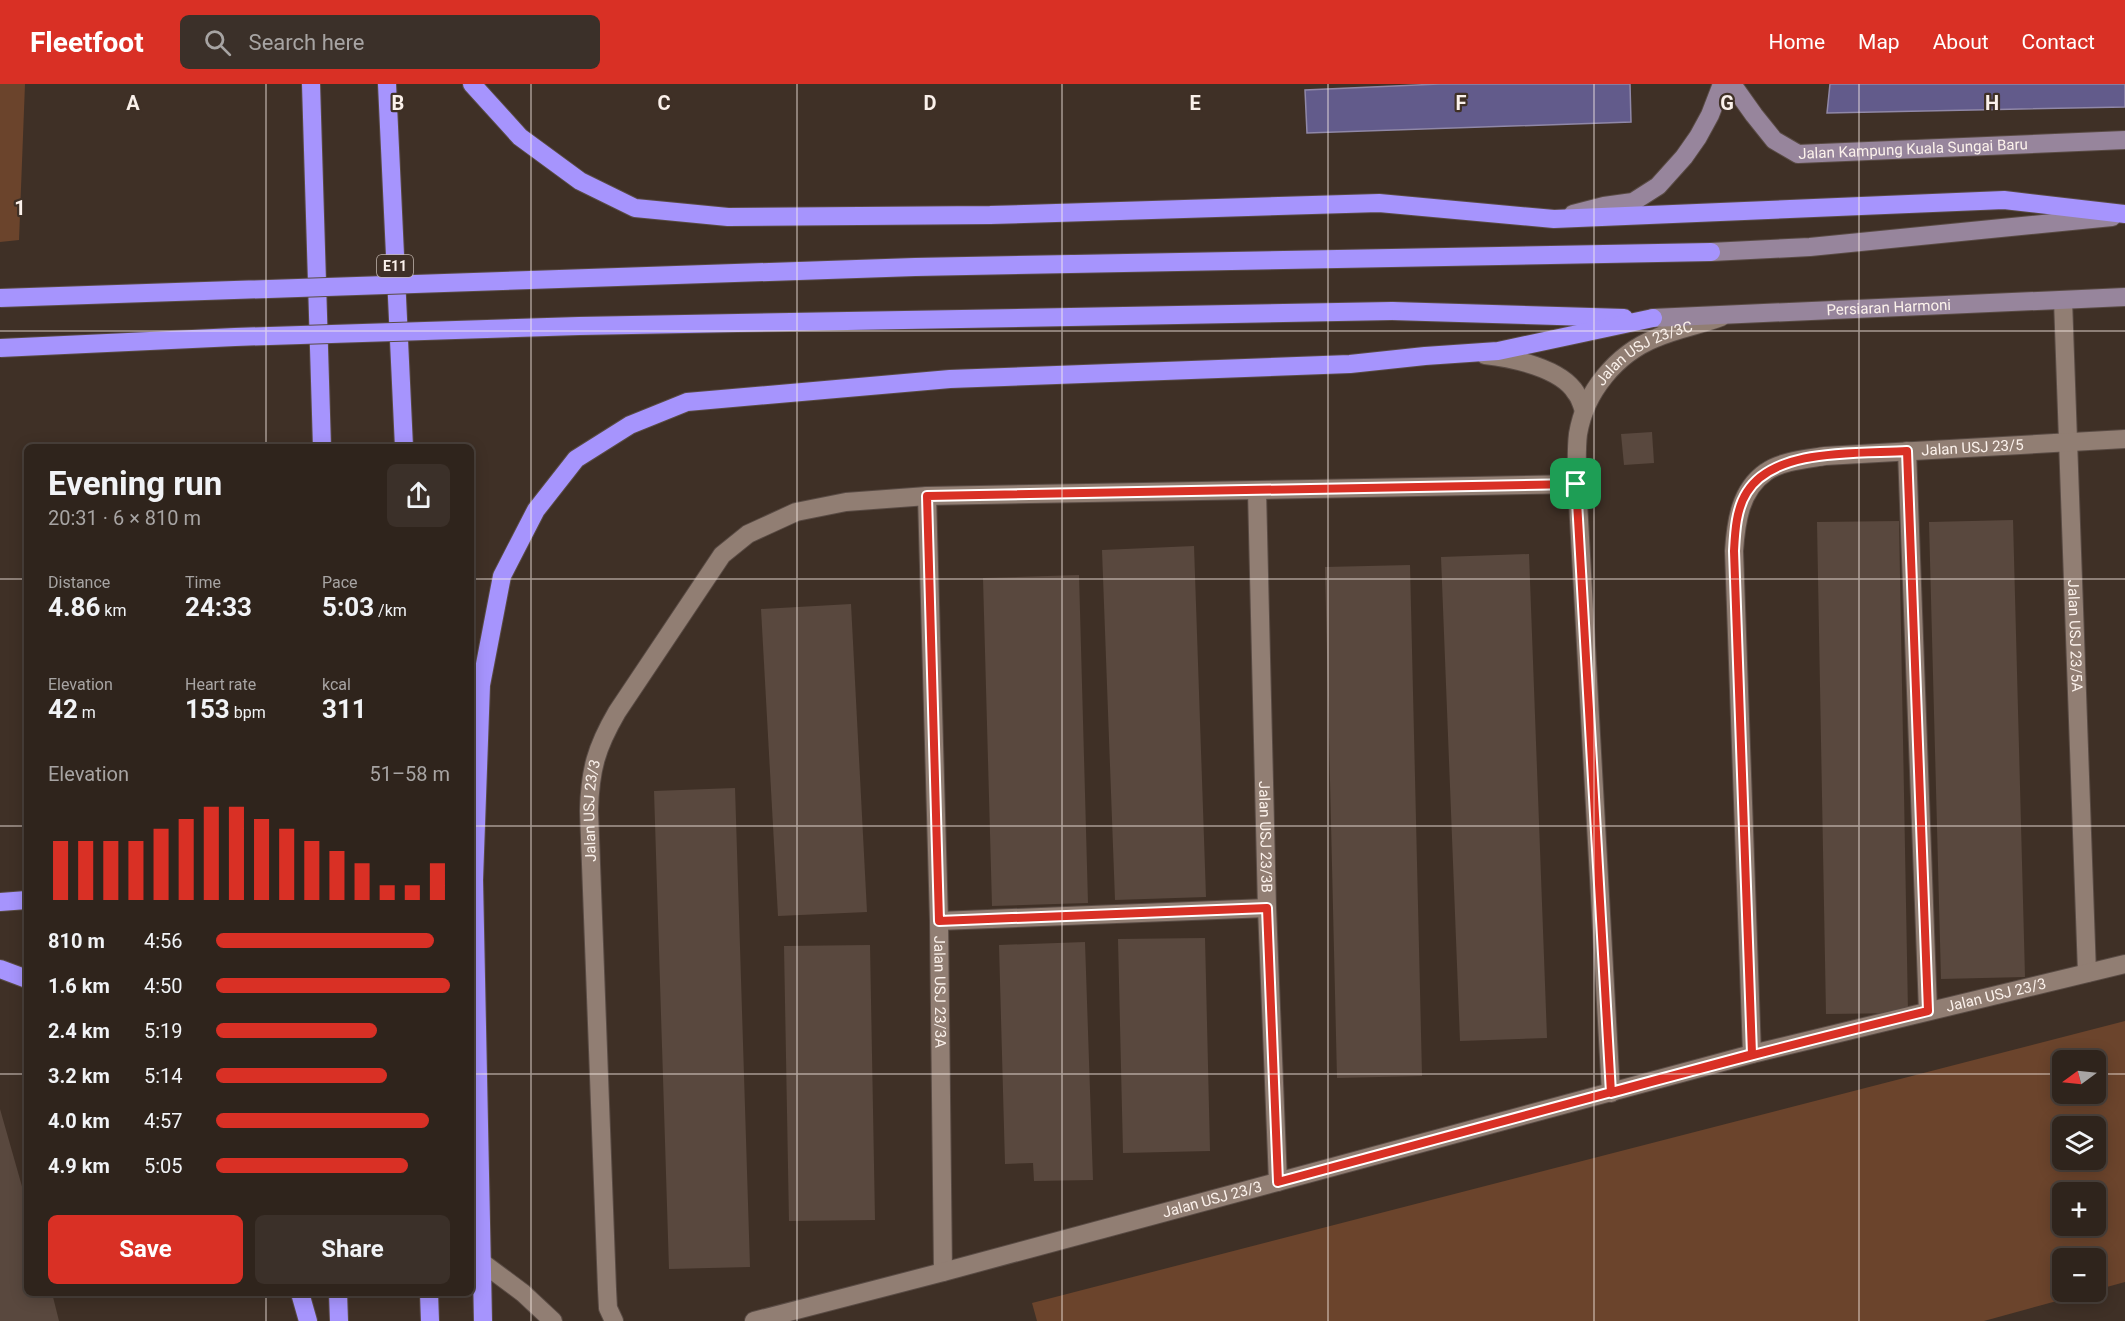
<!DOCTYPE html>
<meta charset="utf-8">
<style>
:root{--surface:#2f241c;--page:#3b3029;--text:#f1f3f6;--muted:#a7a4a3;--line:#4a413b;--accent:#d93025}
body{margin:0;font-family:Roboto,sans-serif;background:var(--page);color:var(--text);height:100vh;display:flex;flex-direction:column;font-size:22px;white-space:nowrap}
*{box-sizing:border-box;margin:0}
p{font-size:20px;color:var(--muted)}
.icon{flex:none;width:33px;height:33px;fill:none;stroke:currentColor;stroke-width:2;stroke-linecap:round;stroke-linejoin:round}
.map{position:relative;flex:1;overflow:hidden}
.sheet{position:absolute;left:24px;top:360px;width:450px;height:852px;display:flex;flex-direction:column;background:var(--surface);border-radius:9px;box-shadow:0 3px 15px #0003,0 0 0 2px var(--line)}
.sheet>*{flex:none}
.needle{width:39px;rotate:255deg}
.buttons{position:absolute;left:2052px;top:966px;display:grid;gap:12px}
.buttons a{display:grid;place-items:center;width:54px;height:54px;border-radius:9px;background:var(--surface);box-shadow:0 3px 15px #0003,0 0 0 2px var(--line);font-size:30px}
.pin{position:absolute;display:grid;place-items:center;width:51px;height:51px;color:#fff;margin:-26px;border-radius:12px;box-shadow:0 3px 9px #0006}
.round{display:grid;place-items:center;flex:none;width:63px;height:63px;border-radius:9px;background:var(--page)}
.head{display:flex;align-items:center;justify-content:space-between;height:102px;padding:0 24px}
h1{font-size:33px;font-weight:700;line-height:45px}
.stats{display:grid;grid-template-columns:repeat(3,1fr);gap:9px;height:102px;padding:6px 24px}
.stats div{display:grid;align-content:center}
.stats b{font-size:26px;font-weight:700}
.stats small{font-size:16px;font-weight:400}
.stats p{font-size:16px}
.chart{height:168px;padding:12px 24px}
.chart p{display:flex;justify-content:space-between}
.chart svg{width:100%;height:108px;margin-top:6px;stroke:var(--accent);stroke-width:6}
.cta{display:flex;gap:12px;margin-top:auto;padding:12px 24px}
.cta a{flex:1;height:69px;border-radius:9px;background:var(--accent);color:#fff;font-size:24px;font-weight:700;line-height:69px;text-align:center}
.cta a+a{background:var(--page);color:var(--text)}
ul{padding:0 24px;list-style:none;font-size:20px}
li{display:grid;grid-template-columns:96px 72px 1fr;align-items:center;height:45px}
li i{height:15px;border-radius:8px;background:var(--accent)}
header{display:flex;align-items:center;gap:36px;box-sizing:border-box;height:84px;padding:0 30px;background:var(--accent);color:#fff}
header strong{font-size:28px}
nav{display:flex;gap:33px;margin-inline-start:auto;font-size:21px}
.search{width:420px;height:54px;background:var(--page);display:flex;align-items:center;gap:15px;box-sizing:border-box;padding:0 21px;border-radius:9px;color:var(--muted);font-size:22px}
.map>svg:first-child{display:block}
.green{fill:#6b442c;fill-rule:evenodd}
.water{fill:#625b8b;stroke:#9088a8;stroke-width:1.5}
.building{fill:#59483e}
.lines{fill:none;stroke-linecap:round;stroke-linejoin:round}
.lane-casing{stroke:#594b44;stroke-width:20}
.street-casing{stroke:#594b44;stroke-width:20}
.secondary-casing{stroke:#594b44;stroke-width:20}
.highway-casing{stroke:#594b44;stroke-width:20}
.lane{stroke:#917e73;stroke-width:18}
.street{stroke:#917e73;stroke-width:18}
.secondary{stroke:#97859c;stroke-width:18}
.highway{stroke:#a694fd;stroke-width:18}
.highway-bridge-casing{stroke:#594b44;stroke-width:20;stroke-linecap:butt}
.highway-bridge{stroke:#a694fd;stroke-width:18}
.route-casing{stroke:#fff;stroke-width:12}
.route{stroke:#d93025;stroke-width:8}
.grid{fill:none;stroke:#fbf1eb;stroke-width:1.5;stroke-opacity:0.55}
.labels{text-anchor:middle;dominant-baseline:central;stroke-width:4.5;stroke-linejoin:round;paint-order:stroke}
.shield{fill:#3f3026;stroke:#c3b7b0;stroke-width:1.5}
.shield-label{font-size:14px;font-weight:bold;fill:#fbf1eb}
.street-label{font-size:15px;fill:#fbf1eb;stroke:#3f3026}
.grid-label{font-size:20px;text-anchor:middle;font-weight:bold;fill:#fbf1eb;stroke:#3f3026;stroke-width:4.5;stroke-linejoin:round;paint-order:stroke}
</style>
<header>
<strong>Fleetfoot</strong>
<div class="search"><svg class="icon" aria-label="search" viewBox="0 0 24 24"><circle cx="10" cy="10" r="6"/><path d="M15 15l6 6"/></svg>Search here</div>
<nav><a>Home</a><a>Map</a><a>About</a><a>Contact</a></nav>
</header>
<div class="map">
<svg width="2125" height="1237" viewBox="0 0 2125 1237">
<rect width="100%" height="100%" fill="#3f3026"/>
<!-- green -->
<g class="green">
<path d="M0 0H25L19 156 0 158Z"/>
<path d="M2125 937V1198L2096 1206V1174H2062V1208H2090L1984 1237H1037L1032 1219ZM2062 976H2096V1010H2062ZM2062 1042H2096V1076H2062ZM2062 1108H2096V1142H2062Z"/>
</g>
<!-- water -->
<g class="water">
<path d="M1439 0H1630L1631 38 1307 49 1305 6Z"/>
<path d="M1830 0H2125V23L1827 29Z"/>
</g>
<!-- building -->
<g class="building">
<path d="M1652 348 1654 379 1624 381 1621 350Z"/>
<path d="M2013 436 2025 893 1941 895 1929 438Z"/>
<path d="M1899 437 1908 929 1826 930 1817 438Z"/>
<path d="M1194 462 1206 813 1115 816 1102 466Z"/>
<path d="M1529 470 1547 954 1460 957 1441 473Z"/>
<path d="M1410 481 1422 992 1337 994 1325 483Z"/>
<path d="M1079 491 1088 819 992 822 983 494Z"/>
<path d="M851 520 867 828 778 832 761 525Z"/>
<path d="M735 704 750 1183 669 1185 654 707Z"/>
<path d="M1205 854 1210 1067 1123 1069 1118 855Z"/>
<path d="M1085 858 1093 1096 1034 1097 1033 1079 1005 1080 999 861Z"/>
<path d="M870 861 875 1136 789 1137 784 862Z"/>
<path d="M0 1025 27 1120V1209H52L59 1237H0Z"/>
</g>
<g class="lines">
<!-- lane casing -->
<g class="lane-casing">
<g id="lane">
<path d="M1907 367 1928 927"/>
<path d="M939 837 1267 824"/>
<path d="M480 1177 523 1209 553 1237"/>
</g>
</g>
<!-- street casing -->
<g class="street-casing">
<g id="street">
<path id="s1" d="M2063 216 2087 889"/>
<path d="M1485 271C1512 274 1561 284 1576 309 1580 314 1582 321 1584 327"/>
<path id="s2" d="M1257 407 1267 824 1278 1098"/>
<path id="s3" d="M927 412 939 837 943 1188"/>
<path id="s4" d="M1752 970 1734 467C1736 438 1740 406 1766 388 1781 377 1807 375 1825 372L2125 355"/>
<path id="s5" d="M1611 1009 1577 400C1577 384 1576 366 1578 350 1585 308 1616 270 1656 254 1676 245 1700 241 1721 233"/>
<path id="s6" d="M614 1237 608 1224 607 1205 589 727C590 686 596 664 617 628L722 471 748 450 796 428 846 418 927 412 1577 400"/>
<path id="s7" d="M754 1237 943 1188 1752 970 2125 880"/>
</g>
</g>
<!-- secondary casing -->
<g class="secondary-casing">
<g id="secondary">
<path id="s8" d="M1732 0 1754 31 1774 56 1798 70 2125 56"/>
<path d="M1573 130 1604 122 1633 118 1658 102 1684 73 1698 53 1710 31 1722 0"/>
<path d="M1711 168 1810 163 2112 133"/>
<path id="s9" d="M1653 234 2125 213"/>
</g>
</g>
<!-- highway casing -->
<g class="highway-casing">
<g id="highway">
<path d="M311 0 322 363"/>
<path d="M387 0 404 363"/>
<path d="M472 0 520 53 580 97 635 124 728 133 990 131 1379 119 1554 135 2004 116 2125 130"/>
<path d="M1392 227 1624 234"/>
<path d="M0 818 27 816"/>
<path d="M0 885 27 895"/>
<path d="M300 1209 308 1237"/>
<path d="M338 1209 339 1237"/>
<path d="M429 1209 430 1237"/>
<path d="M483 1237 474 796 481 601 502 492 536 426 576 375 630 341 687 318 950 295 1350 280 1425 272 1498 267 1653 234"/>
</g>
</g>
<!-- lane -->
<use href="#lane" class="lane"/>
<!-- street -->
<use href="#street" class="street"/>
<!-- secondary -->
<use href="#secondary" class="secondary"/>
<!-- highway -->
<use href="#highway" class="highway"/>
<!-- highway-bridge casing -->
<g class="highway-bridge-casing">
<g id="highway-bridge">
<path d="M0 214 915 183 1711 168"/>
<path d="M0 264 235 253 579 242 1392 227"/>
</g>
</g>
<!-- highway-bridge -->
<use href="#highway-bridge" class="highway-bridge"/>
</g>
<g class="lines">
<!-- route casing -->
<g class="route-casing">
<path id="route" d="M1576 400 927 412 939 837 1267 824 1278 1098C1436 1056 1594 1014 1752 970L1734 467C1735 448 1736 425 1747 408 1775 363 1860 370 1907 367L1928 927C1822 953 1716 980 1611 1009L1576 400"/>
</g>
<!-- route -->
<use href="#route" class="route"/>
</g>
<!-- grid -->
<path class="grid" d="M266 0V363M531 0V1237M797 0V1237M1062 0V1237M1328 0V1237M1594 0V1237M1859 0V1237M0 247H2125M0 495H27M471 495H2125M0 742H27M471 742H2125M0 990H27M471 990H2062M2096 990H2125M266 1209V1237"/>
<g class="labels">
<!-- shield labels -->
<rect class="shield" x="377" y="171" width="36" height="22" rx="4.5"/>
<g class="shield-label">
<text x="395" y="182">E11</text>
</g>
<!-- street labels -->
<g class="street-label">
<text stroke="none"><textPath href="#s8" startOffset="213">Jalan Kampung Kuala Sungai Baru</textPath></text>
<text stroke="none"><textPath href="#s9" startOffset="236">Persiaran Harmoni</textPath></text>
<text stroke="none"><textPath href="#s5" startOffset="771">Jalan USJ 23/3C</textPath></text>
<text stroke="none"><textPath href="#s4" startOffset="801">Jalan USJ 23/5</textPath></text>
<text stroke="none"><textPath href="#s1" startOffset="336">Jalan USJ 23/5A</textPath></text>
<text stroke="none"><textPath href="#s6" startOffset="512">Jalan USJ 23/3</textPath></text>
<text stroke="none"><textPath href="#s2" startOffset="346">Jalan USJ 23/3B</textPath></text>
<text stroke="none"><textPath href="#s3" startOffset="496">Jalan USJ 23/3A</textPath></text>
<text stroke="none"><textPath href="#s7" startOffset="1284">Jalan USJ 23/3</textPath></text>
<text stroke="none"><textPath href="#s7" startOffset="474">Jalan USJ 23/3</textPath></text>
</g>
</g>
<g class="grid-label">
<text x="133" y="26">A</text>
<text x="398" y="26">B</text>
<text x="664" y="26">C</text>
<text x="930" y="26">D</text>
<text x="1195" y="26">E</text>
<text x="1461" y="26">F</text>
<text x="1727" y="26">G</text>
<text x="1992" y="26">H</text>
<text x="20" y="131">1</text>
</g>
</svg>
<div class="buttons">
<a><svg class="needle" viewBox="-14 -14 28 28"><path d="M0-13l5 13h-10z" fill="#e53935"/><path d="M0 13l5-13h-10z" fill="#a7a4a3"/></svg></a>
<a><svg class="icon" aria-label="layers" viewBox="0 0 24 24"><path d="M12 4l9 5-9 5-9-5zM3 14l9 5 9-5"/></svg></a>
<a>+</a>
<a>−</a>
</div>
<div class="pin" style="left:1576px;top:400px;background:#1e9e55"><svg class="icon" aria-label="arrive" viewBox="0 0 24 24"><path d="M6 21V4h12l-3 4 3 4H6"/></svg></div>
<section class="sheet">
<div class="head"><div><h1>Evening run</h1><p>20:31 · 6 × 810 m</p></div><a class="round"><svg class="icon" aria-label="share" viewBox="0 0 24 24"><path d="M12 15V3M7 8l5-5 5 5M5 13v7h14v-7"/></svg></a></div>
<div class="stats">
<div><p>Distance</p><b>4.86<small> km</small></b></div>
<div><p>Time</p><b>24:33</b></div>
<div><p>Pace</p><b>5:03<small> /km</small></b></div>
</div>
<div class="stats">
<div><p>Elevation</p><b>42<small> m</small></b></div>
<div><p>Heart rate</p><b>153<small> bpm</small></b></div>
<div><p>kcal</p><b>311</b></div>
</div>
<div class="chart"><p><span>Elevation</span>51–58 m</p>
<svg viewBox="0 0 160 44" preserveAspectRatio="none"><path d="M5 44V20M15 44V20M25 44V20M35 44V20M45 44V15M55 44V11M65 44V6M75 44V6M85 44V11M95 44V15M105 44V20M115 44V24M125 44V29M135 44V38M145 44V38M155 44V29"/></svg>
</div>
<ul>
<li><b>810 m</b>4:56<i style="width:93%"></i></li>
<li><b>1.6 km</b>4:50<i style="width:100%"></i></li>
<li><b>2.4 km</b>5:19<i style="width:69%"></i></li>
<li><b>3.2 km</b>5:14<i style="width:73%"></i></li>
<li><b>4.0 km</b>4:57<i style="width:91%"></i></li>
<li><b>4.9 km</b>5:05<i style="width:82%"></i></li>
</ul>
<div class="cta"><a>Save</a><a>Share</a></div>
</section>
</div>
